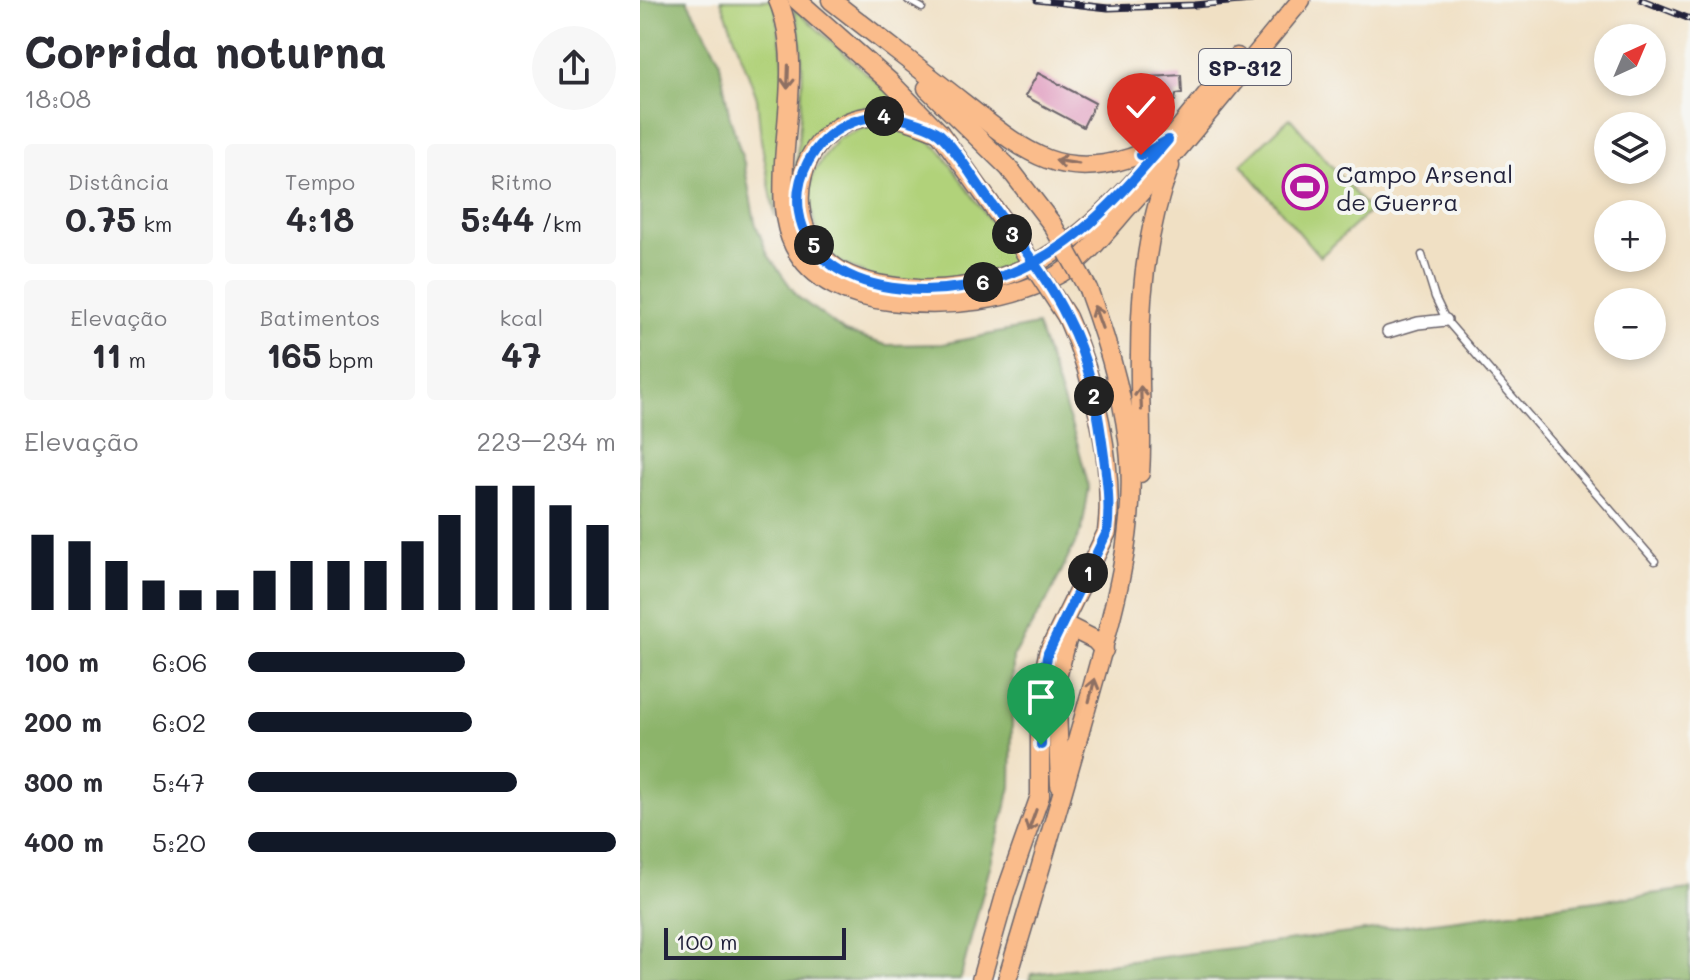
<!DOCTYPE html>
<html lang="pt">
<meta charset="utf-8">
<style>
:root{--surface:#fff;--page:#f7f7f7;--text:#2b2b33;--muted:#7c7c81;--accent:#111827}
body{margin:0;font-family:Mali,sans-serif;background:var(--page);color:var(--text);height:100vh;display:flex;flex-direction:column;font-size:30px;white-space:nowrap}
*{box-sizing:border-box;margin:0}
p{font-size:26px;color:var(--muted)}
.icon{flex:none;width:44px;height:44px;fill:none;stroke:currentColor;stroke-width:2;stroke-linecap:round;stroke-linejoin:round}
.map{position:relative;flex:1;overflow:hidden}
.side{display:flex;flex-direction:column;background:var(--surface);width:640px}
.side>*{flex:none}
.needle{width:52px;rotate:44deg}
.fabs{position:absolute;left:954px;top:24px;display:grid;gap:16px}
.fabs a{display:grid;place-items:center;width:72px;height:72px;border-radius:50%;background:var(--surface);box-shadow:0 4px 12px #0003;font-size:40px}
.scale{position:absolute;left:24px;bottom:20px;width:182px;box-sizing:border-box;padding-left:8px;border:4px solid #22223b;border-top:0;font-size:22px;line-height:28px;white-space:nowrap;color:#22223b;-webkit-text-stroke:6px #f6f6f2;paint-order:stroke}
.pin{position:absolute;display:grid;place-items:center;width:68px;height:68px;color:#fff;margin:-82px -34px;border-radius:50% 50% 50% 0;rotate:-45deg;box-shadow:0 0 8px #0007}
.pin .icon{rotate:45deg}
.km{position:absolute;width:40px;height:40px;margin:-20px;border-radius:50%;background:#222;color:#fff;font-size:22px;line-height:40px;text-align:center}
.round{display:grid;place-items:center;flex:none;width:84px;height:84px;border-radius:42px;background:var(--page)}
.headline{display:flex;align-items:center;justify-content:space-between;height:136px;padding:0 24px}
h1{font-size:44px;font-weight:800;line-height:60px}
.figures{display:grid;grid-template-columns:repeat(3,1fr);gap:12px;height:136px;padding:8px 24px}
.figures div{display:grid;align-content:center;border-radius:8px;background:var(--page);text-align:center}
.figures b{font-size:34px;font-weight:800}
.figures small{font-size:22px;font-weight:400}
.figures p{font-size:22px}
.chart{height:224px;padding:16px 24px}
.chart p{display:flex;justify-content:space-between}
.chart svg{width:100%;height:144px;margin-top:8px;stroke:var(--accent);stroke-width:6}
ul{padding:0 24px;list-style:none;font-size:26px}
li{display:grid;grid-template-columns:128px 96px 1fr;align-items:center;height:60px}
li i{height:20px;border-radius:10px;background:var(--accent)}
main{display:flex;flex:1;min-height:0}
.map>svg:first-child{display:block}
.green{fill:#b1d27a;stroke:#6a7a5a;stroke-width:2}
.forest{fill:#8cb46a;stroke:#576b52;stroke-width:2}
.building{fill:#df95bc}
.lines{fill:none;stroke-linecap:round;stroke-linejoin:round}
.lane-casing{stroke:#6a646b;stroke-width:9}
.street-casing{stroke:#6a646b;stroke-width:14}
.primary-casing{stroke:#6a646b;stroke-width:21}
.lane{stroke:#fff;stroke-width:6}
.street{stroke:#fff;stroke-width:11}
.primary{stroke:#fabc8b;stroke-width:18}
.rail-casing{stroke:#22223b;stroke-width:7}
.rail{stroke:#f6f6f2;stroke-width:4;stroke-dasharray:12;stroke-linecap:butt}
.primary-bridge-casing{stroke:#6a646b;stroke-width:21;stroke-linecap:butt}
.primary-bridge{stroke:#fabc8b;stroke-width:18}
.oneway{stroke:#8e6f63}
.route-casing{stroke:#fff;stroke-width:16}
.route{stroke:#1a73e8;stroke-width:10}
.labels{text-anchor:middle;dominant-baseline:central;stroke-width:8;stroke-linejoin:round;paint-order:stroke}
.shield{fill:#f6f6f2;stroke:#626272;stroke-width:2}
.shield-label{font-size:22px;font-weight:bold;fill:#22223b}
.poi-label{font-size:24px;fill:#22223b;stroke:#f6f6f2;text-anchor:start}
</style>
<main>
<section class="side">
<div class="headline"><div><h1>Corrida noturna</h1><p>18:08</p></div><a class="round"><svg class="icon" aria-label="share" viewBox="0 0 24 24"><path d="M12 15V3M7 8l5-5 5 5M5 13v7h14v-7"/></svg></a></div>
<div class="figures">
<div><p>Distância</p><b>0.75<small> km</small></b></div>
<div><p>Tempo</p><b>4:18</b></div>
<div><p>Ritmo</p><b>5:44<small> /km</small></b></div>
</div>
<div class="figures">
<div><p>Elevação</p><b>11<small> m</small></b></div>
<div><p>Batimentos</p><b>165<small> bpm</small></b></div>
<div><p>kcal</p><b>47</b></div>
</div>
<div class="chart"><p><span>Elevação</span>223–234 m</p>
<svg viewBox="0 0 160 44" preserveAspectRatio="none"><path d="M5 44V21M15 44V23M25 44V29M35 44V35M45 44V38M55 44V38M65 44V32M75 44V29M85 44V29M95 44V29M105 44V23M115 44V15M125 44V6M135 44V6M145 44V12M155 44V18"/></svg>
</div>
<ul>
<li><b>100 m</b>6:06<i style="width:59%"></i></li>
<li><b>200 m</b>6:02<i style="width:61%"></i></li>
<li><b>300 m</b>5:47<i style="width:73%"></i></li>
<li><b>400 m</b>5:20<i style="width:100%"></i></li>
</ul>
</section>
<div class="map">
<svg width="1050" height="980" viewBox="0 0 1050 980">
<rect width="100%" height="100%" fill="#f6f6f2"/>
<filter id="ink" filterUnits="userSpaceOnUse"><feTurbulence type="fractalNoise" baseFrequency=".0125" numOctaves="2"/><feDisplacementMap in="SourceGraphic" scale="16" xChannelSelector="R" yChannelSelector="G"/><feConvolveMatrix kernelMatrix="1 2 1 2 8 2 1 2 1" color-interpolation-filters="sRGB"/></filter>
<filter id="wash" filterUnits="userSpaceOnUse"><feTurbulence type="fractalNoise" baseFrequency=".006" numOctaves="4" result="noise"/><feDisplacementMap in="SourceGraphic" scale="32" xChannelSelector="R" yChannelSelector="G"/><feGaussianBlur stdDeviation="1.8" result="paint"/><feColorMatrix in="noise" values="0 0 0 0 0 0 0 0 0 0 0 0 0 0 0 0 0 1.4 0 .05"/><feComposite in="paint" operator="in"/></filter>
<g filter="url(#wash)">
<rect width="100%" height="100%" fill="#f0e0c4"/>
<!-- green -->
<g class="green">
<path d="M81 0H132L135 4 144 66 135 216 121 140 117 98Z"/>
<path d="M153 7 271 113C251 102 223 102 204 116 194 124 165 170 155 184 158 128 171 60 153 7Z"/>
<path d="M650 118 730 211 680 257 601 164Z"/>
<path d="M249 125 278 132 300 150 380 263 305 284 233 278 196 260 184 245 174 223 169 193 173 173 197 139 222 128Z"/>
</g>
<!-- forest -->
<g class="forest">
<path d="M0 0H47L79 58 89 114 104 163 115 222 128 255 158 297 205 332 246 345 302 344 397 325 437 442 449 488 442 529 410 595 373 657 371 787 320 980H0Z"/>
<path d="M1050 889V980H389L391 974Z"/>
</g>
<g id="blocks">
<!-- building -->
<g class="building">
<path d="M398 73 455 103 443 127 385 96Z"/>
<path d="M541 75 542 93 536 94 535 101 503 99V80L510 79 511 77Z"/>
</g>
</g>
</g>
<g filter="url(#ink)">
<use href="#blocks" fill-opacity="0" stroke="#6a646b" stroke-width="2"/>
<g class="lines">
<!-- lane casing -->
<g class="lane-casing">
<g id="lane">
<path d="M268 0 282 8"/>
<path d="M782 255 795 297 806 320 1015 561"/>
</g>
</g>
<!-- street casing -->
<g class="street-casing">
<path id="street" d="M748 332 778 323 806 320"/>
</g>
<!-- primary casing -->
<g class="primary-casing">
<g id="primary">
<path d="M138 0C159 49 147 111 144 162 143 190 141 220 154 246 172 282 212 297 250 301 306 308 371 302 421 273 449 256 472 224 494 200 552 135 605 67 661 0"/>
<path d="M157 0 250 82 299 132 378 242"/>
<path d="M191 0C234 34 278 67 321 101 347 121 375 147 407 159 444 173 485 163 518 146"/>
<path d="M287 88 369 168 412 224"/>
<path d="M299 132C280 125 261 116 241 116 155 115 130 229 202 272 224 284 253 287 278 289 326 291 375 278 416 251 484 207 544 120 597 57"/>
<path d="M500 473C503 434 499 395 500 355 500 291 507 226 530 166"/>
<path d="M420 634 431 628 455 640 464 650"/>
<path d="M420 785 416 681 429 633"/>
<path d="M341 980 366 892 400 796V698L408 653 467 532C475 466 454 377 427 317"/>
<path d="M367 980C397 881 426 781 454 681 474 610 495 535 490 460 486 402 468 343 448 289"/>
</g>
</g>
<!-- lane -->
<use href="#lane" class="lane"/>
<!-- street -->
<use href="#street" class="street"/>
<!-- primary -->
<use href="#primary" class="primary"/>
<!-- rail casing -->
<g class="rail-casing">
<g id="rail">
<path d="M397 0 468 8 555 5 611 0"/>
<path d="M1002 0 1050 19"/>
</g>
</g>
<!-- rail -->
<use href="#rail" class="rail"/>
<!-- primary-bridge casing -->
<g class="primary-bridge-casing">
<g id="primary-bridge">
<path d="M412 224 448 289"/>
<path d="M378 242 427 317"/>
</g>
</g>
<!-- primary-bridge -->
<use href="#primary-bridge" class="primary-bridge"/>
</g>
<!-- one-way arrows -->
<defs><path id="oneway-shaft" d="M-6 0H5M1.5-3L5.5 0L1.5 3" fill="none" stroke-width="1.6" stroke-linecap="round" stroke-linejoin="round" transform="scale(2)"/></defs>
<g class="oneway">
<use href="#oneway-shaft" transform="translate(148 77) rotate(92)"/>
<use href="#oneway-shaft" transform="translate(427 162) rotate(-171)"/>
<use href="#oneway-shaft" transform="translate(458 317) rotate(-110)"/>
<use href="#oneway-shaft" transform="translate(501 398) rotate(-92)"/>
<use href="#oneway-shaft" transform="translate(452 690) rotate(-76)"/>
<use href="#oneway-shaft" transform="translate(392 821) rotate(110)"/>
</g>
</g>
<g class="lines" filter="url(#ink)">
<!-- route casing -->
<g class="route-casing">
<path id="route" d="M401 745V684L408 653 467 532C471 501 466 472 462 442 456 399 448 358 428 320 408 278 375 237 348 199 337 184 310 140 297 132 288 126 273 122 263 119 178 99 120 205 188 262 222 290 279 294 321 287 416 271 468 210 528 140L501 155"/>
</g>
<!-- route -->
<use href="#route" class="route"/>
</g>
<!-- icons -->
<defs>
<g id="stadium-ring" transform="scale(2.3)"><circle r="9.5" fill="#f6f6f2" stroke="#b5179e" stroke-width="1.5"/><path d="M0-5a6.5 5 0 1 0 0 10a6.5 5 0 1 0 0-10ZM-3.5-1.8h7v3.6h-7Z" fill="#b5179e"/></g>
</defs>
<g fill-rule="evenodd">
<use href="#stadium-ring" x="665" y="187"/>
</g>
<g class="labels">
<!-- shield labels -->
<rect class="shield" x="559" y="49" width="92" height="36" rx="6"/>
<g class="shield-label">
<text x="605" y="67">SP-312</text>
</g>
<!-- poi labels -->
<g class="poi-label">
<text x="696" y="173">Campo Arsenal<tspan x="696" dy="28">de Guerra</tspan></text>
</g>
</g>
</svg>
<div class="fabs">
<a><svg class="needle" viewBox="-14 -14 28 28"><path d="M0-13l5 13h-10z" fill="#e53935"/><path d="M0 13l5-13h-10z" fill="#7c7c81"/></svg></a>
<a><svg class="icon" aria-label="layers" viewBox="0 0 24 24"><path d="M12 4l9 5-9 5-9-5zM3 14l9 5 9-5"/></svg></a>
<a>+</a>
<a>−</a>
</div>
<div class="scale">100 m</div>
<div class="pin" style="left:401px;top:745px;background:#1e9e55"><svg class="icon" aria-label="arrive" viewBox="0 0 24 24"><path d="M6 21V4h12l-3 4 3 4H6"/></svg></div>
<div class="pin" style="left:501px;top:155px;background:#d93025"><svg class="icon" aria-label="check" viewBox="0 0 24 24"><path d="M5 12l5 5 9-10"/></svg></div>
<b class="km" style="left:448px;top:573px">1</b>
<b class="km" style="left:454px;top:396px">2</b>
<b class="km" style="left:372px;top:234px">3</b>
<b class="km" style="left:244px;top:116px">4</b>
<b class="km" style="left:174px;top:245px">5</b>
<b class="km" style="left:343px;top:282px">6</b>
</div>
</main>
